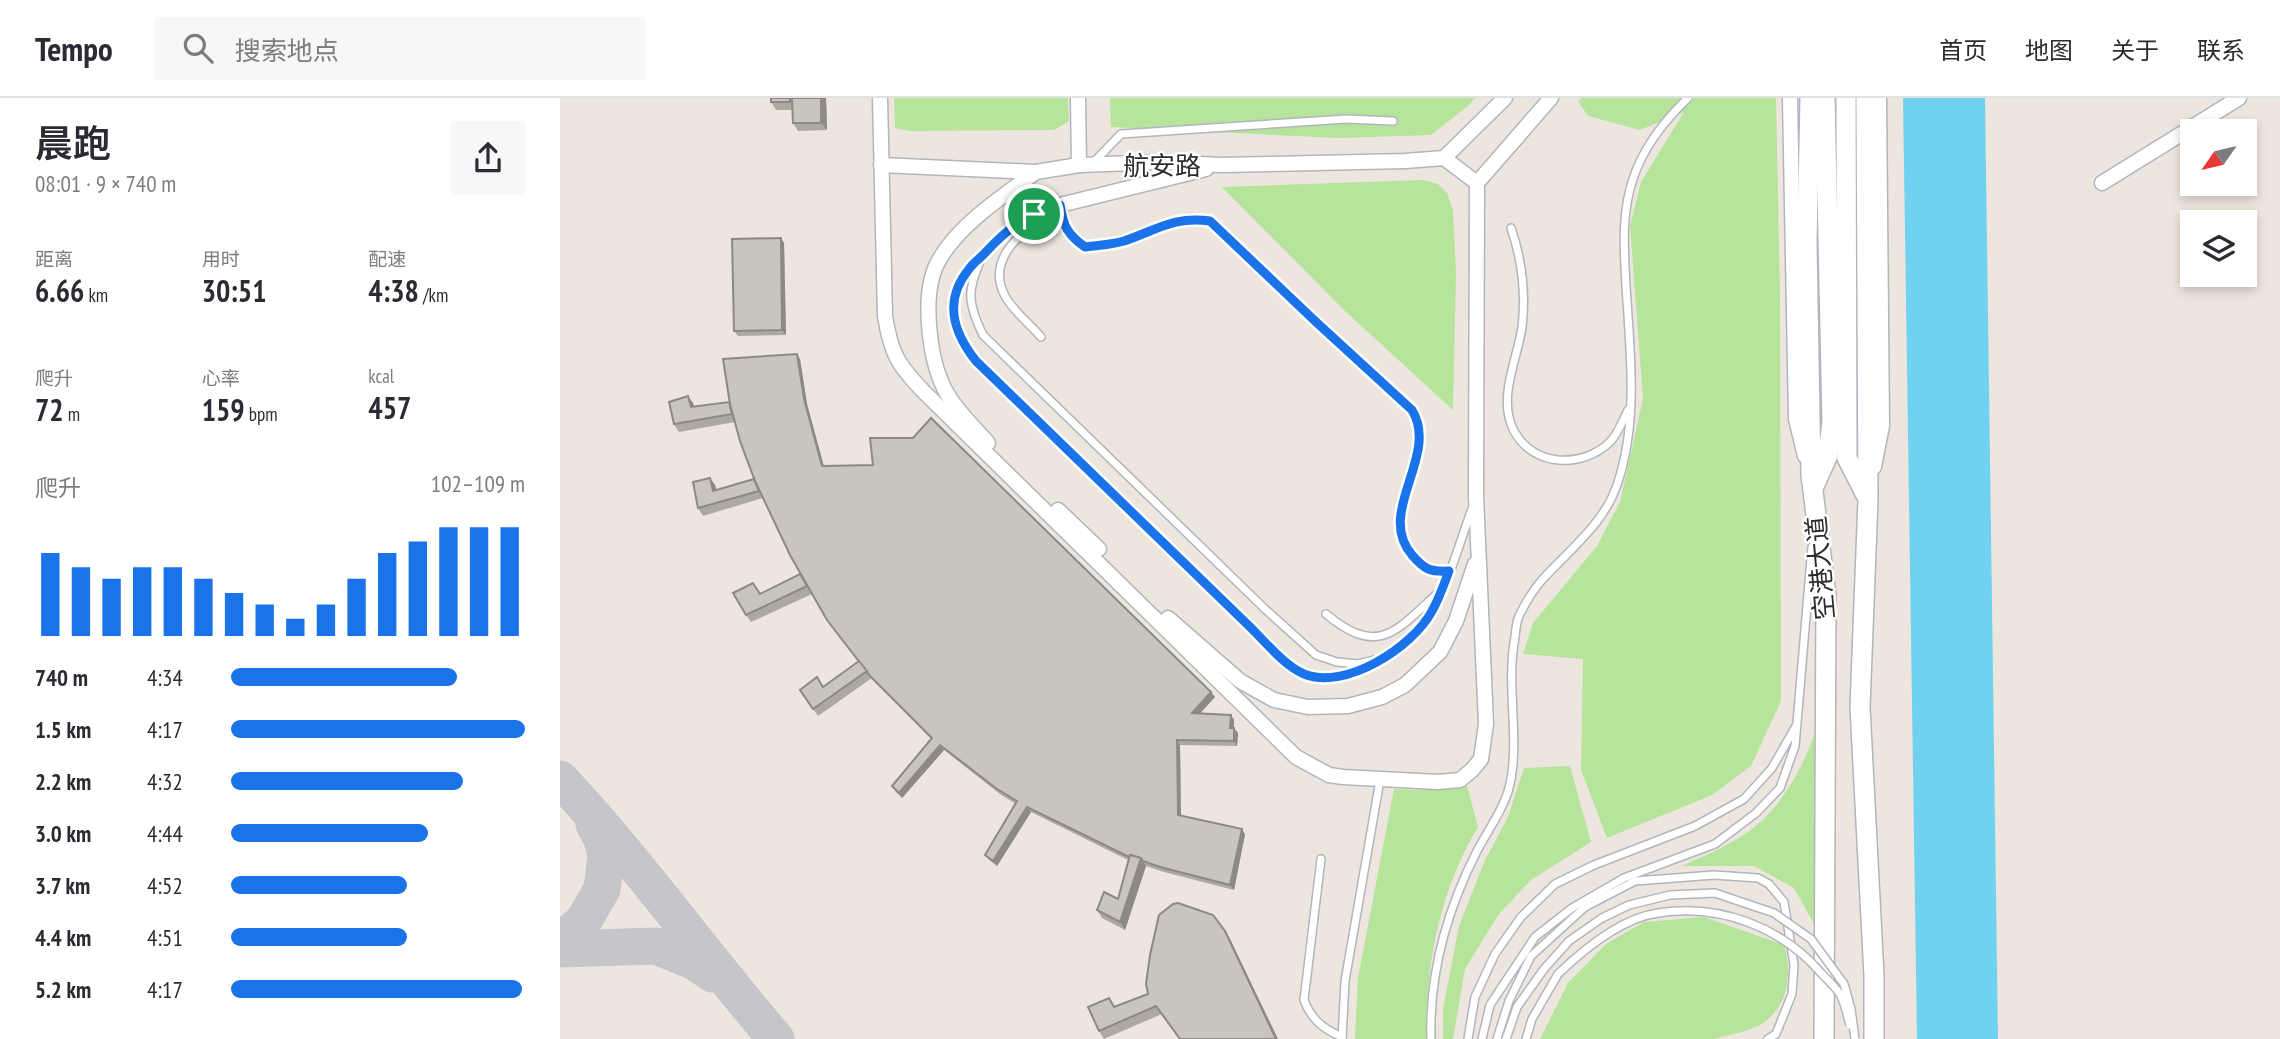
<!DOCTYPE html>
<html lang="zh">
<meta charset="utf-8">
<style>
:root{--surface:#fff;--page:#f7f7f7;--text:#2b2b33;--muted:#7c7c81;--line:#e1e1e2;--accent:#1a73e8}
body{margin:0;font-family:"PT Sans Narrow","Noto Sans SC",sans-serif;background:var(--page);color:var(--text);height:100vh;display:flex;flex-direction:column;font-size:26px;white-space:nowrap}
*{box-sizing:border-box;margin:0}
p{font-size:23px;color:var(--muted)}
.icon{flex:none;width:38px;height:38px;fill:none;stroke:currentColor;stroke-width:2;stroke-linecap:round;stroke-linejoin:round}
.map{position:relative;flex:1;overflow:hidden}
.sheet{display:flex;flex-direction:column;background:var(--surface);width:560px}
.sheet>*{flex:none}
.needle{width:46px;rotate:236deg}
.tools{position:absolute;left:1620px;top:21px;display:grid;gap:14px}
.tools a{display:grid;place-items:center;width:77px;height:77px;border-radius:0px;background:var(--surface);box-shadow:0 4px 10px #0003;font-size:35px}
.pin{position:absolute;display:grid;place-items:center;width:60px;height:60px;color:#fff;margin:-30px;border:4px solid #fff;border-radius:50%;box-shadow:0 2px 7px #0007}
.round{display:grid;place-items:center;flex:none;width:74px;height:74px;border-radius:0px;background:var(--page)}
.headline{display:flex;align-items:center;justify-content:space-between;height:119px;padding:0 35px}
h1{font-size:38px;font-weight:600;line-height:52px}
.stats{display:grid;grid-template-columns:repeat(3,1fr);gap:10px;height:119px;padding:7px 35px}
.stats div{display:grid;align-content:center}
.stats b{font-size:30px;font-weight:600}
.stats small{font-size:19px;font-weight:400}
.stats p{font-size:19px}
.chart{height:196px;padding:14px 35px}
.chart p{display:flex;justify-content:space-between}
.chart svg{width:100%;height:126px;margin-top:7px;stroke:var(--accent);stroke-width:6}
ul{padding:0 35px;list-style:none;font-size:23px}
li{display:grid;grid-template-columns:112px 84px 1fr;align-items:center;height:52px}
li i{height:18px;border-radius:9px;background:var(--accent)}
header{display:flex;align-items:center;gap:42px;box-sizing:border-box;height:98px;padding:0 35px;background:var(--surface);border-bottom:2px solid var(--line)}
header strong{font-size:33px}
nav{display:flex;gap:38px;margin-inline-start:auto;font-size:24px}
.search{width:490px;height:63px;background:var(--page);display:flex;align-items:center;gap:18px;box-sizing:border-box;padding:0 24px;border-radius:0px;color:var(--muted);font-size:26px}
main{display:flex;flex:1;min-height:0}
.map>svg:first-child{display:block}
.green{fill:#b6e49a}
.water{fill:#70d2f0}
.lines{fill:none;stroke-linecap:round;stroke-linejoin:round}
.taxiway{stroke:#c6c5ca;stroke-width:37}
.service-casing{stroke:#b2b5bf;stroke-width:10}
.minor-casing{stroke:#b2b5bf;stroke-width:17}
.secondary-casing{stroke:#b2b5bf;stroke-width:22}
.service{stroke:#fff;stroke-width:7}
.minor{stroke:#fff;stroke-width:14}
.secondary{stroke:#fff;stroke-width:19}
.service-bridge-casing{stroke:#b2b5bf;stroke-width:10;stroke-linecap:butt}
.service-bridge{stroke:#fff;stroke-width:7}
.wall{fill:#ada9a2}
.shaded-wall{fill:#8d8984}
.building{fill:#c9c4bc;stroke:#8d8984;stroke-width:2}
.route-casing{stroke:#fff;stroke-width:14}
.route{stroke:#1a73e8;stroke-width:9}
.labels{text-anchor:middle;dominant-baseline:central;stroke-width:5;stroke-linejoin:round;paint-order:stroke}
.street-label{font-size:26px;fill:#2c2c2c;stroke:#fff}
</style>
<header>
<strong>Tempo</strong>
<div class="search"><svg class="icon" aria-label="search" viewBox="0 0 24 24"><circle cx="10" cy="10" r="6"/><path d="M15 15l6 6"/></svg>搜索地点</div>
<nav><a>首页</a><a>地图</a><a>关于</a><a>联系</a></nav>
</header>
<main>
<section class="sheet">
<div class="headline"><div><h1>晨跑</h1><p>08:01 · 9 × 740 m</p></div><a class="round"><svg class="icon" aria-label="share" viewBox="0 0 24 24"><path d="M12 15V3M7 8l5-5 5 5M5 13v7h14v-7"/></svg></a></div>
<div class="stats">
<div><p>距离</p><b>6.66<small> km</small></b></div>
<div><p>用时</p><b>30:51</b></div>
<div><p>配速</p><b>4:38<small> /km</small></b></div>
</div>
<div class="stats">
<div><p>爬升</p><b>72<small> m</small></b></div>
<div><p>心率</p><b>159<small> bpm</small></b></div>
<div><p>kcal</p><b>457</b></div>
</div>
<div class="chart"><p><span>爬升</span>102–109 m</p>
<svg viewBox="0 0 160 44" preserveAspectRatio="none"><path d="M5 44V15M15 44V20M25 44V24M35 44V20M45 44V20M55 44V24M65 44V29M75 44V33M85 44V38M95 44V33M105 44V24M115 44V15M125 44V11M135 44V6M145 44V6M155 44V6"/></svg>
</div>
<ul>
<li><b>740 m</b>4:34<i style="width:77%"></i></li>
<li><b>1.5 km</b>4:17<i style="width:100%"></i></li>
<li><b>2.2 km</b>4:32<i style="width:79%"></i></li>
<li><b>3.0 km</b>4:44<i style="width:67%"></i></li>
<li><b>3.7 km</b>4:52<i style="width:60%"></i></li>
<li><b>4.4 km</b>4:51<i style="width:60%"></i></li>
<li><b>5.2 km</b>4:17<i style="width:99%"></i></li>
</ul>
</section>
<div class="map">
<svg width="1720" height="941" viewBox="0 0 1720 941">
<rect width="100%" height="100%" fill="#ede6de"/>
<!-- green -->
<g class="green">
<path d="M334 0H508L509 23 494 32 350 33 335 30Z"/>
<path d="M550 0H915L908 8 871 37 779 40 551 29Z"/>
<path d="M1021 0H1216L1220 198 1221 603 1191 668 1152 697 1047 740 1021 672 1023 561 963 556 973 525 1037 448 1060 404 1083 301 1070 128 1081 84 1124 14 1080 32 1028 18 1018 3Z"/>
<path d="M864 82 878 86 887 95 893 112 896 176 893 312 785 213 662 89Z"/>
<path d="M1256 632 1254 826 1234 790 1194 768H1122C1142 759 1163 750 1182 738 1219 715 1242 672 1256 632Z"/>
<path d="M1010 668 1031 744 971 782 939 816 905 871 893 941H883V911L899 828 925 762 948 719 964 670Z"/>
<path d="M907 688 918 729C879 794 866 866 866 941H795L798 880 834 691 863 692Z"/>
<path d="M1144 819 1224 847C1232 873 1229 905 1206 923 1192 934 1170 936 1154 941H980L1008 885 1046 846 1084 824Z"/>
</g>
<!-- water -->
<path class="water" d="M1343 0H1425L1438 941H1357Z"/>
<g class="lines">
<!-- taxiway -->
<g class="taxiway">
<path d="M0 681C77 763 143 856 216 941"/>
<path d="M0 843 23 824 42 791 46 758 42 741 34 726"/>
<path d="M0 851 96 848 135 864 153 876"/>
</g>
<!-- service casing -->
<g class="service-casing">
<g id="service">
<path d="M532 66 561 36 786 21 833 23"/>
<path d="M500 107C460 120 453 126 424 156 419 161 413 165 409 170 393 190 390 219 400 242 403 250 411 257 416 263L725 562C738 571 750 580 768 580 801 581 857 542 873 513 890 481 900 443 913 408"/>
<path d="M500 107C503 128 508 137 525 149L563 143 600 128 629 120 650 123 663 133 755 223 852 312C880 358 815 414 852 457 864 472 870 474 889 473"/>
<path d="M951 130C962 162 966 195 962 229 957 263 937 301 954 333 974 370 1023 370 1050 344 1058 336 1063 322 1068 312"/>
<path d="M422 159C407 192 407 204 423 237L705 511 756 557 777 564 798 566 814 562"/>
<path d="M481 239C470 226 453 213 445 198 424 158 467 131 493 112"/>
<path d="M766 516C819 560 836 533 879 494"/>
<path d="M761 761 744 902C751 921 763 931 782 939"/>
<path d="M782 941 785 883 820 682"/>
<path d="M871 941C869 874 887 812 917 753 929 730 947 707 951 681 959 634 946 586 955 539 956 532 956 524 959 518 965 506 973 492 982 482 1008 453 1044 426 1057 387 1079 323 1070 253 1066 188 1064 150 1061 114 1074 78 1085 47 1105 22 1128 0"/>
<path d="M908 941 915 899 935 856 961 819 995 786 1034 767 1135 728 1184 701 1212 670 1236 628"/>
<path d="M922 941 930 907 975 839 1012 810 1064 780 1155 746 1196 715 1220 690 1235 648 1252 449"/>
<path d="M937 941 949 903 971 858 1025 809 1075 783 1154 777 1198 780 1209 786 1224 804 1234 867 1232 896 1216 936 1208 941"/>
<path d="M966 941 972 921 998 876"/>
</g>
</g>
<!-- minor casing -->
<g class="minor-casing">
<g id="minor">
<path d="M320 0 325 218C331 256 338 267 364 294L736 659 769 677 783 679 878 684 900 682 912 672 921 661 926 626 916 398 917 85 884 60"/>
<path d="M518 0 519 67"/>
<path d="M1230 0 1236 321 1245 358"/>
<path d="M884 60 945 0"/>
<path d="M321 67 476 74 519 67 602 64 661 67 845 63 884 60"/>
<path d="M917 85 991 0"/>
<path d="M1542 85 1679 0"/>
<path d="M500 107 646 71"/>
<path d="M428 345C413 328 394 310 384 290 369 259 361 195 378 164 397 128 444 97 476 74"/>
<path d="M1314 369 1322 328 1319 0"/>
<path d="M498 412 539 451"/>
<path d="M608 520 680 583 714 602 748 609 788 608 822 599 845 587 880 554 896 523 915 466"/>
</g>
</g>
<!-- secondary casing -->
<g class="secondary-casing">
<g id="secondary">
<path d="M1250 0 1247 144 1251 377 1266 497 1264 941"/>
<path d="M1286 0 1287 360 1306 397"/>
<path d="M1306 0 1308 401 1300 609 1314 878V941"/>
<path d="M1254 388 1268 357 1272 323 1265 0"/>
</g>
</g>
<!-- service -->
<use href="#service" class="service"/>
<!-- minor -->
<use href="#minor" class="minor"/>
<!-- secondary -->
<use href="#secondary" class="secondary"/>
<!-- service-bridge casing -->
<g class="service-bridge-casing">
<g id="service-bridge">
<path d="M998 876C1023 852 1062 820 1098 815 1159 805 1222 829 1262 876 1268 882 1275 889 1280 896 1285 905 1287 917 1290 927"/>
<path d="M946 941 957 909 984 871 1009 843 1042 820 1069 807 1110 797 1155 795 1214 815 1251 841 1284 886 1291 911 1295 941"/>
</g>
</g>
<!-- service-bridge -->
<use href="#service-bridge" class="service-bridge"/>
</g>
<!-- wall -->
<g class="wall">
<path d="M266 0 267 32 238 33 233 25V12H216L211 4Z"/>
<path d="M221 140 224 145 226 237 178 238 174 233Z"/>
<path d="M240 261 247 306 264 368 651 594 655 599 640 615 671 617 674 622V630L678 635 677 648 620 647 621 718 685 736 674 792 604 774 586 768 565 832 542 820 537 812 558 801 568 762 471 714 437 768 429 762 425 757 456 706 440 696 384 652 342 700 335 693 332 688 371 641 312 580 258 618 240 592 263 589 299 564 252 496 191 524 186 517 201 496 240 476 203 400 143 418 138 410 150 380 155 387 156 392 195 383 175 324 119 334 114 326 133 305 134 309 169 304 170 306Z"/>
<path d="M670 841 602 916 544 941 539 933 555 909 588 896Z"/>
</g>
<!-- shaded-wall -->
<g class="shaded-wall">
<path d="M261 0H266L267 32 261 25Z"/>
<path d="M221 140 224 145 226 237 222 232Z"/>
<path d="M237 256 240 261 247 306 265 373 262 368 244 301Z"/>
<path d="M128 298 133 305 136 317 131 309Z"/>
<path d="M150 380 155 387 159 401 153 393Z"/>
<path d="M651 594 655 599 636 620 632 615Z"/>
<path d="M671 617 674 622V635L670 630Z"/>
<path d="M674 630 678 635 677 648 674 643Z"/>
<path d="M617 642 620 647 621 722 618 717Z"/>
<path d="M380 647 384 652 342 700 339 695Z"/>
<path d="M467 709 471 714 437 768 433 763Z"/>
<path d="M682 731 685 736 674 792 670 787Z"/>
<path d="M581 760 586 768 565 832 560 824Z"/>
<path d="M665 833 670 841 718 941H716Z"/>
</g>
<!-- building -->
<g class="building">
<rect x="211" y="0" width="19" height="4"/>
<path d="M232 0H261V25H233Z"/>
<path d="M221 140 222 232 174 233 172 141Z"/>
<path d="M237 256 244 301 262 368 313 367 310 340H353L371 320 651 594 632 615 671 617 670 630H674V643L617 642 618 717 682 731 670 787 600 769 583 763 581 760 570 757 569 759 563 756 467 709 433 763 425 757 457 703 437 691 380 647 339 695 332 688 372 640 311 579 267 522 230 457 195 383 180 343 170 306 163 261Z"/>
<path d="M128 298 131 309 169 304 172 316 114 326 109 304Z"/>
<path d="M150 380 153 393 194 381 199 393 138 410 133 384Z"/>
<path d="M240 476 247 488 186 517 173 495 193 485 200 496Z"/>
<path d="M299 563 307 573 253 611 240 592 257 579 263 589Z"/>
<path d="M570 757 581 760 560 824 537 812 544 794 558 801Z"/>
<path d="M618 805 653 817 665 833 716 941H620L596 908 539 933 528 909 549 900 554 909 588 896 586 886 590 857 599 817 613 806Z"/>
</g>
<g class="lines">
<!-- route casing -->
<g class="route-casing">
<path id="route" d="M500 107C503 128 508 137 525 149 538 147 551 147 564 143 597 132 613 118 650 123L755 223 852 312C880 358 815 414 852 457 865 472 870 474 889 473 884 486 879 501 872 513 853 549 785 593 744 576 723 567 704 542 687 526L416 263C393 234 383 203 409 171 413 165 419 161 424 156 451 127 462 120 500 107Z"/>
</g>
<!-- route -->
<use href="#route" class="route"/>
</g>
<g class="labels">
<!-- street labels -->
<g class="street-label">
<text x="602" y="67">航安路</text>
<text transform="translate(1260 470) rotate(-95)">空港大道</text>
</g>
</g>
</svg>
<div class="tools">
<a><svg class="needle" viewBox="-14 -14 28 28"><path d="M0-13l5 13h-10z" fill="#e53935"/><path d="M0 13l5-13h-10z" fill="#7c7c81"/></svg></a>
<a><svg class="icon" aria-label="layers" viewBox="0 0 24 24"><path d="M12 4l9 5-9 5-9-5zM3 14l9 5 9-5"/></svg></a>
</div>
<div class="pin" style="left:474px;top:116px;background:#1e9e55"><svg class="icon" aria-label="arrive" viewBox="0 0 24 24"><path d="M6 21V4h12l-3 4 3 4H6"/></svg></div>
</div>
</main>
